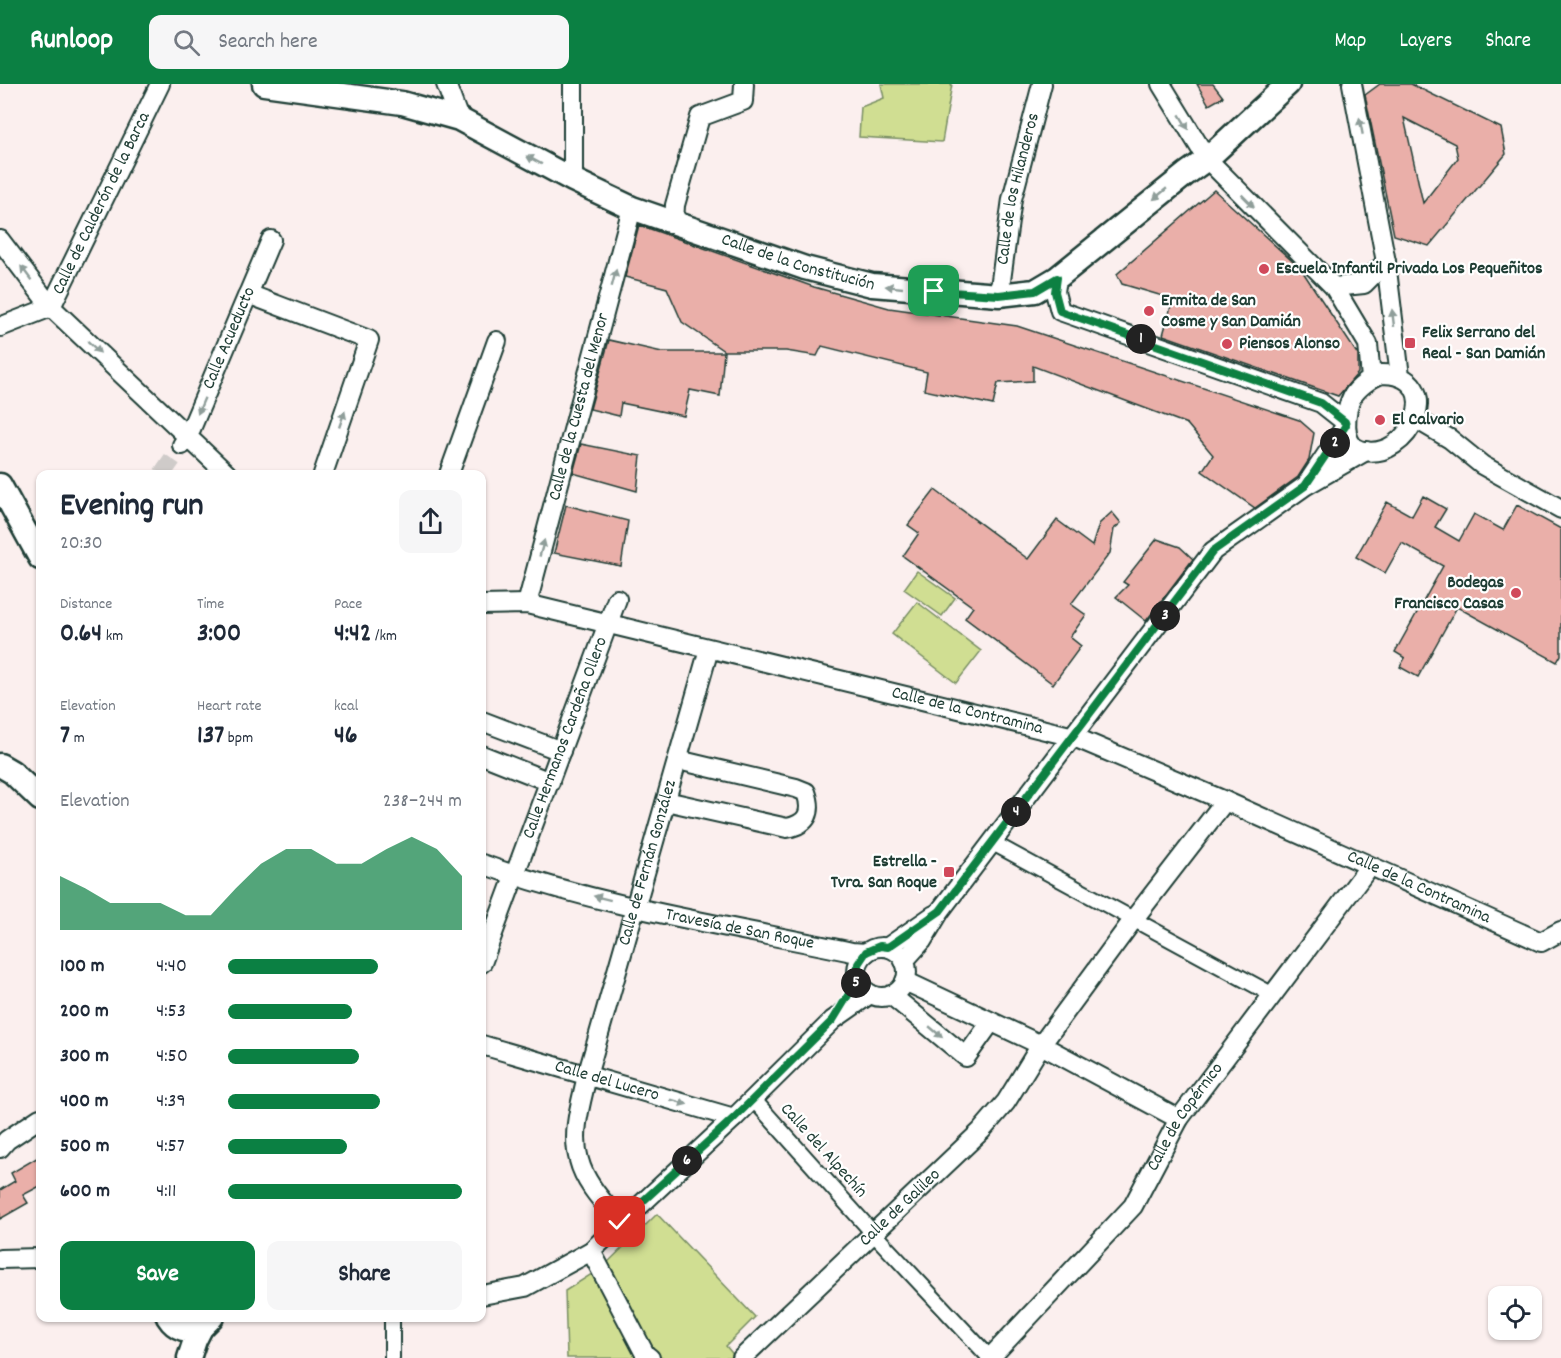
<!DOCTYPE html>
<meta charset="utf-8">
<style>
:root{--surface:#fff;--page:#f6f6f7;--text:#1f2937;--muted:#747a83;--accent:#0b8043}
body{margin:0;font-family:Dekko,sans-serif;background:var(--page);color:var(--text);height:100vh;display:flex;flex-direction:column;font-size:22px;white-space:nowrap}
*{box-sizing:border-box;margin:0}
p{font-size:20px;color:var(--muted)}
.icon{flex:none;width:33px;height:33px;fill:none;stroke:currentColor;stroke-width:2;stroke-linecap:round;stroke-linejoin:round}
.map{position:relative;flex:1;overflow:hidden}
.drawer{position:absolute;left:36px;top:386px;width:450px;height:852px;display:flex;flex-direction:column;background:var(--surface);border-radius:12px;box-shadow:0 2px 4px #0004}
.drawer>*{flex:none}
.fabs{position:absolute;left:1488px;top:1202px;display:grid;gap:12px}
.fabs a{display:grid;place-items:center;width:54px;height:54px;border-radius:12px;background:var(--surface);box-shadow:0 2px 4px #0004;font-size:30px}
.pin{position:absolute;display:grid;place-items:center;width:51px;height:51px;color:#fff;margin:-26px;border-radius:12px;box-shadow:0 3px 9px #0006}
.km{position:absolute;width:30px;height:30px;margin:-15px;border-radius:50%;background:#222;color:#fff;font-size:16px;line-height:30px;text-align:center}
.round{display:grid;place-items:center;flex:none;width:63px;height:63px;border-radius:12px;background:var(--page)}
.headline{display:flex;align-items:center;justify-content:space-between;height:102px;padding:0 24px}
h1{font-size:33px;font-weight:700;line-height:45px}
.figures{display:grid;grid-template-columns:repeat(3,1fr);gap:9px;height:102px;padding:6px 24px}
.figures div{display:grid;align-content:center}
.figures b{font-size:26px;font-weight:700}
.figures small{font-size:16px;font-weight:400}
.figures p{font-size:16px}
.chart{height:168px;padding:12px 24px}
.chart p{display:flex;justify-content:space-between}
.chart svg{width:100%;height:108px;margin-top:6px;fill:var(--accent);opacity:.7}
.primary-button{display:flex;gap:12px;margin-top:auto;padding:12px 24px}
.primary-button a{flex:1;height:69px;border-radius:12px;background:var(--accent);color:#fff;font-size:24px;font-weight:700;line-height:69px;text-align:center}
.primary-button a+a{background:var(--page);color:var(--text)}
ul{padding:0 24px;list-style:none;font-size:20px}
li{display:grid;grid-template-columns:96px 72px 1fr;align-items:center;height:45px}
li i{height:15px;border-radius:8px;background:var(--accent)}
header{display:flex;align-items:center;gap:36px;box-sizing:border-box;height:84px;padding:0 30px;background:var(--accent);color:#fff}
header strong{font-size:28px}
nav{display:flex;gap:33px;margin-inline-start:auto;font-size:21px}
.search{width:420px;height:54px;background:var(--page);display:flex;align-items:center;gap:15px;box-sizing:border-box;padding:0 21px;border-radius:12px;color:var(--muted);font-size:22px}
.map>svg:first-child{display:block}
.green{fill:#d0de92;stroke:#788e63;stroke-width:1.5}
.building{fill:#eaafa9;stroke:#1f3d34;stroke-width:1.5;fill-rule:evenodd}
.lines{fill:none;stroke-linecap:round;stroke-linejoin:round}
.minor-tunnel{stroke:#cfcbc9;stroke-width:18;stroke-dasharray:18 9;stroke-linecap:butt}
.pedestrian-casing{stroke:#1f3d34;stroke-width:18}
.minor-casing{stroke:#1f3d34;stroke-width:22}
.tertiary-casing{stroke:#1f3d34;stroke-width:27}
.pedestrian{stroke:#fff;stroke-width:14}
.minor{stroke:#fff;stroke-width:18}
.tertiary{stroke:#fff;stroke-width:22}
.oneway{fill:#8f9e9a}
.route-casing{stroke:#fff;stroke-width:12}
.route{stroke:#0b8043;stroke-width:8}
.poi-dot{fill:#d1495b;stroke:#fff;stroke-width:2}
.labels{text-anchor:middle;dominant-baseline:central;stroke-width:4.5;stroke-linejoin:round;paint-order:stroke}
.street-label{font-size:18px;fill:#1f3d34;stroke:#fff}
.poi-label{font-size:18px;font-weight:bold;fill:#1f3d34;stroke:#fff;text-anchor:start}
</style>
<header>
<strong>Runloop</strong>
<div class="search"><svg class="icon" aria-label="search" viewBox="0 0 24 24"><circle cx="10" cy="10" r="6"/><path d="M15 15l6 6"/></svg>Search here</div>
<nav><a>Map</a><a>Layers</a><a>Share</a></nav>
</header>
<div class="map">
<svg width="1561" height="1274" viewBox="0 0 1561 1274">
<rect width="100%" height="100%" fill="#fbefee"/>
<filter id="ink" filterUnits="userSpaceOnUse"><feTurbulence type="fractalNoise" baseFrequency=".0167" numOctaves="2"/><feDisplacementMap in="SourceGraphic" scale="12" xChannelSelector="R" yChannelSelector="G"/><feConvolveMatrix kernelMatrix="1 2 1 2 8 2 1 2 1" color-interpolation-filters="sRGB"/></filter>
<g filter="url(#ink)">
<!-- green -->
<g class="green">
<path d="M881 0H952L942 58 859 53 861 23 884 14Z"/>
<path d="M917 487 955 514 942 532 904 505Z"/>
<path d="M917 518 981 567 956 599 892 550Z"/>
<path d="M657 1130 755 1233 726 1262 736 1274H567L565 1207 603 1183Z"/>
</g>
<!-- building -->
<g class="building">
<path d="M1197 0H1213L1223 13 1209 21Z"/>
<path d="M1380 0H1411L1501 44 1506 70 1429 162 1394 151 1365 11ZM1404 34 1455 60 1458 74 1423 119Z"/>
<path d="M1214 106 1301 185 1358 271V289L1338 312 1163 251 1173 215 1122 200 1117 190Z"/>
<path d="M639 141 814 203 889 224 1017 242 1299 336 1314 349 1309 376 1298 393 1255 424 1202 387 1213 371 1187 340 1033 282V297L998 299 993 321 924 306 927 288 822 262 817 272 786 267H724L682 238 667 204 625 193Z"/>
<path d="M609 256 662 268H724L720 312 690 306 684 332 621 319 619 332 590 325Z"/>
<path d="M581 360 641 372 637 407 573 389Z"/>
<path d="M935 406 1028 475 1057 436 1092 462 1099 440 1112 428 1121 439 1114 445 1110 469 1071 520 1086 531 1070 553 1081 562 1053 600 965 534 973 523 903 472 919 449 908 441Z"/>
<path d="M1423 412 1446 425 1435 443 1459 457 1474 430 1503 446 1517 421 1561 445V571L1557 578 1457 523 1418 593 1400 583 1405 574 1395 568 1443 482 1402 459 1385 489 1356 473 1387 418 1412 432Z"/>
<path d="M566 421 628 437 621 482 554 469Z"/>
<path d="M1157 455 1180 463 1193 475 1146 537 1116 513 1128 501 1123 498Z"/>
<path d="M40 1072V1102L23 1111 28 1119 0 1135V1106L15 1097 11 1089Z"/>
</g>
<g class="lines">
<!-- minor-tunnel -->
<path class="minor-tunnel" d="M162 390 182 361"/>
<!-- pedestrian casing -->
<g class="pedestrian-casing">
<g id="pedestrian">
<path d="M993 759 1273 911"/>
<path d="M753 1015 873 1149 990 1274"/>
<path d="M392 1274V1233"/>
</g>
</g>
<!-- minor casing -->
<g class="minor-casing">
<g id="minor">
<path d="M446 0 459 35"/>
<path d="M573 0V96"/>
<path d="M1161 0 1207 75 1334 203 1368 260 1371 295"/>
<path d="M1352 0 1386 178 1400 292"/>
<path d="M674 139 675 121 700 33 743 17 744 0"/>
<path d="M0 156 51 223 227 390"/>
<path d="M1057 194 1055 208 1060 227 1321 319 1345 338"/>
<path d="M1334 203 1364 200 1386 178"/>
<path d="M248 210 369 256 323 390"/>
<path id="s1" d="M999 211 1012 115 1042 0"/>
<path id="s2" d="M0 243 51 223 160 0"/>
<path d="M1381 290C1450 290 1410 381 1360 366 1341 361 1345 326 1352 313 1358 303 1371 294 1381 290Z"/>
<path d="M1416 335 1450 355 1482 381 1561 425"/>
<path id="s3" d="M182 361 188 352 271 156"/>
<path d="M449 390 497 257"/>
<path d="M1308 398 1346 341"/>
<path id="s4" d="M527 520 632 124"/>
<path id="s5" d="M482 521 527 520 1074 653 1225 717 1541 858 1561 847"/>
<path d="M482 637 561 667"/>
<path d="M482 671 550 698"/>
<path d="M666 717 787 744C808 740 813 728 806 708L796 704 678 676"/>
<path id="s6" d="M482 780C601 823 729 842 852 868L866 869"/>
<path d="M888 863 934 831"/>
<circle cx="882" cy="888" r="25"/>
<path d="M904 877 922 857 940 827 1213 467 1305 402 1366 367"/>
<path id="s7" d="M482 879 617 515"/>
<path d="M905 897 1041 961 1179 1035"/>
<path d="M891 911 966 973 991 938"/>
<path id="s8" d="M482 961 734 1034"/>
<path d="M0 1064 7 1056 40 1034"/>
<path id="s9" d="M620 1138C605 1120 585 1100 579 1076 571 1049 581 1019 587 992L709 565"/>
<path d="M591 1167 645 1270 650 1274"/>
<path d="M0 1175 40 1174"/>
<path d="M482 1211 525 1203 591 1167 734 1034 833 936 870 910"/>
<path id="s10" d="M742 1274 981 1047 1006 1018 1041 961 1133 836 1225 717"/>
<path id="s11" d="M990 1274 1133 1122 1179 1035 1369 783"/>
</g>
</g>
<!-- tertiary casing -->
<g class="tertiary-casing">
<g id="tertiary">
<path id="s12" d="M264 0 402 19 459 35 573 96 632 124 805 184 872 201 999 211 1035 207 1057 194 1186 90 1207 75 1288 0"/>
<path d="M0 401 40 474"/>
<path d="M0 681 12 688 40 715"/>
<path d="M168 1233C176 1246 188 1248 201 1244"/>
<path d="M189 1274 195 1256 201 1244 212 1233"/>
</g>
</g>
<!-- pedestrian -->
<use href="#pedestrian" class="pedestrian"/>
<!-- minor -->
<use href="#minor" class="minor"/>
<!-- tertiary -->
<use href="#tertiary" class="tertiary"/>
</g>
<!-- one-way arrows -->
<defs><path id="oneway-solid" d="M-6-.8H1V-3.2L6.5 0L1 3.2V.8H-6Z" transform="scale(1.5)"/></defs>
<g class="oneway">
<use href="#oneway-solid" transform="translate(1184 38) rotate(59)"/>
<use href="#oneway-solid" transform="translate(1361 42) rotate(-101)"/>
<use href="#oneway-solid" transform="translate(534 76) rotate(-152)"/>
<use href="#oneway-solid" transform="translate(1160 110) rotate(140)"/>
<use href="#oneway-solid" transform="translate(1248 117) rotate(45)"/>
<use href="#oneway-solid" transform="translate(26 189) rotate(-127)"/>
<use href="#oneway-solid" transform="translate(614 194) rotate(-75)"/>
<use href="#oneway-solid" transform="translate(894 203) rotate(-174)"/>
<use href="#oneway-solid" transform="translate(1393 234) rotate(-97)"/>
<use href="#oneway-solid" transform="translate(94 263) rotate(43)"/>
<use href="#oneway-solid" transform="translate(201 322) rotate(113)"/>
<use href="#oneway-solid" transform="translate(342 335) rotate(-71)"/>
<use href="#oneway-solid" transform="translate(542 464) rotate(-74)"/>
<use href="#oneway-solid" transform="translate(602 814) rotate(-166)"/>
<use href="#oneway-solid" transform="translate(936 948) rotate(40)"/>
<use href="#oneway-solid" transform="translate(679 1018) rotate(16)"/>
</g>
</g>
<g class="lines" filter="url(#ink)">
<!-- route casing -->
<g class="route-casing">
<path id="route" d="M620 1138 734 1034 833 936 858 895V880L866 868 880 862 888 863 940 827 1213 467 1305 402 1346 341 1345 338 1321 319 1060 227 1055 208 1057 194 1035 207 999 211 934 207"/>
</g>
<!-- route -->
<use href="#route" class="route"/>
</g>
<!-- markers -->
<g class="poi-dot">
<circle cx="1264" cy="185" r="6"/>
<circle cx="1149" cy="227" r="6"/>
<rect x="1404" y="253" width="12" height="12" rx="3"/>
<circle cx="1227" cy="260" r="6"/>
<circle cx="1380" cy="336" r="6"/>
<circle cx="1516" cy="509" r="6"/>
<rect x="943" y="782" width="12" height="12" rx="3"/>
</g>
<g class="labels">
<!-- street labels -->
<g class="street-label">
<text stroke="none"><textPath href="#s1" startOffset="108">Calle de los Hilanderos</textPath></text>
<text stroke="none"><textPath href="#s2" startOffset="170">Calle de Calderón de la Barca</textPath></text>
<text stroke="none"><textPath href="#s12" startOffset="568">Calle de la Constitución</textPath></text>
<text stroke="none"><textPath href="#s3" startOffset="117">Calle Acueducto</textPath></text>
<text stroke="none"><textPath href="#s4" startOffset="204">Calle de la Cuesta del Menor</textPath></text>
<text stroke="none"><textPath href="#s5" startOffset="498">Calle de la Contramina</textPath></text>
<text stroke="none"><textPath href="#s7" startOffset="240">Calle Hermanos Cardeña Ollero</textPath></text>
<text stroke="none"><textPath href="#s9" startOffset="382">Calle de Fernán González</textPath></text>
<text stroke="none"><textPath href="#s5" startOffset="984">Calle de la Contramina</textPath></text>
<text stroke="none"><textPath href="#s6" startOffset="266">Travesía de San Roque</textPath></text>
<text stroke="none"><textPath href="#s8" startOffset="130">Calle del Lucero</textPath></text>
<text stroke="none"><textPath href="#s11" startOffset="312">Calle de Copérnico</textPath></text>
<text transform="translate(823 1067) rotate(48)">Calle del Alpechín</text>
<text stroke="none"><textPath href="#s10" startOffset="218">Calle de Galileo</textPath></text>
</g>
<!-- poi labels -->
<g class="poi-label">
<text x="1276" y="185">Escuela Infantil Privada Los Pequeñitos</text>
<text x="1161" y="217">Ermita de San<tspan x="1161" dy="21">Cosme y San Damián</tspan></text>
<text x="1422" y="249">Felix Serrano del<tspan x="1422" dy="21">Real - San Damián</tspan></text>
<text x="1239" y="260">Piensos Alonso</text>
<text x="1392" y="336">El Calvario</text>
<text x="1504" y="499" text-anchor="end">Bodegas<tspan x="1504" dy="21">Francisco Casas</tspan></text>
<text x="937" y="778" text-anchor="end">Estrella -<tspan x="937" dy="21">Tvra. San Roque</tspan></text>
</g>
</g>
</svg>
<div class="fabs">
<a><svg class="icon" aria-label="locate" viewBox="0 0 24 24"><circle cx="12" cy="12" r="6"/><path d="M12 2v4M12 18v4M2 12h4M18 12h4"/></svg></a>
</div>
<div class="pin" style="left:934px;top:207px;background:#1e9e55"><svg class="icon" aria-label="arrive" viewBox="0 0 24 24"><path d="M6 21V4h12l-3 4 3 4H6"/></svg></div>
<div class="pin" style="left:620px;top:1138px;background:#d93025"><svg class="icon" aria-label="check" viewBox="0 0 24 24"><path d="M5 12l5 5 9-10"/></svg></div>
<b class="km" style="left:1141px;top:255px">1</b>
<b class="km" style="left:1335px;top:359px">2</b>
<b class="km" style="left:1165px;top:532px">3</b>
<b class="km" style="left:1016px;top:728px">4</b>
<b class="km" style="left:856px;top:899px">5</b>
<b class="km" style="left:687px;top:1077px">6</b>
<section class="drawer">
<div class="headline"><div><h1>Evening run</h1><p>20:30</p></div><a class="round"><svg class="icon" aria-label="share" viewBox="0 0 24 24"><path d="M12 15V3M7 8l5-5 5 5M5 13v7h14v-7"/></svg></a></div>
<div class="figures">
<div><p>Distance</p><b>0.64<small> km</small></b></div>
<div><p>Time</p><b>3:00</b></div>
<div><p>Pace</p><b>4:42<small> /km</small></b></div>
</div>
<div class="figures">
<div><p>Elevation</p><b>7<small> m</small></b></div>
<div><p>Heart rate</p><b>137<small> bpm</small></b></div>
<div><p>kcal</p><b>46</b></div>
</div>
<div class="chart"><p><span>Elevation</span>238–244 m</p>
<svg viewBox="0 0 160 44" preserveAspectRatio="none"><path d="M0 44V22L10 27L20 33L30 33L40 33L50 38L60 38L70 27L80 17L90 11L100 11L110 17L120 17L130 11L140 6L150 11L160 22V44z"/></svg>
</div>
<ul>
<li><b>100 m</b>4:40<i style="width:64%"></i></li>
<li><b>200 m</b>4:53<i style="width:53%"></i></li>
<li><b>300 m</b>4:50<i style="width:56%"></i></li>
<li><b>400 m</b>4:39<i style="width:65%"></i></li>
<li><b>500 m</b>4:57<i style="width:51%"></i></li>
<li><b>600 m</b>4:11<i style="width:100%"></i></li>
</ul>
<div class="primary-button"><a>Save</a><a>Share</a></div>
</section>
</div>
